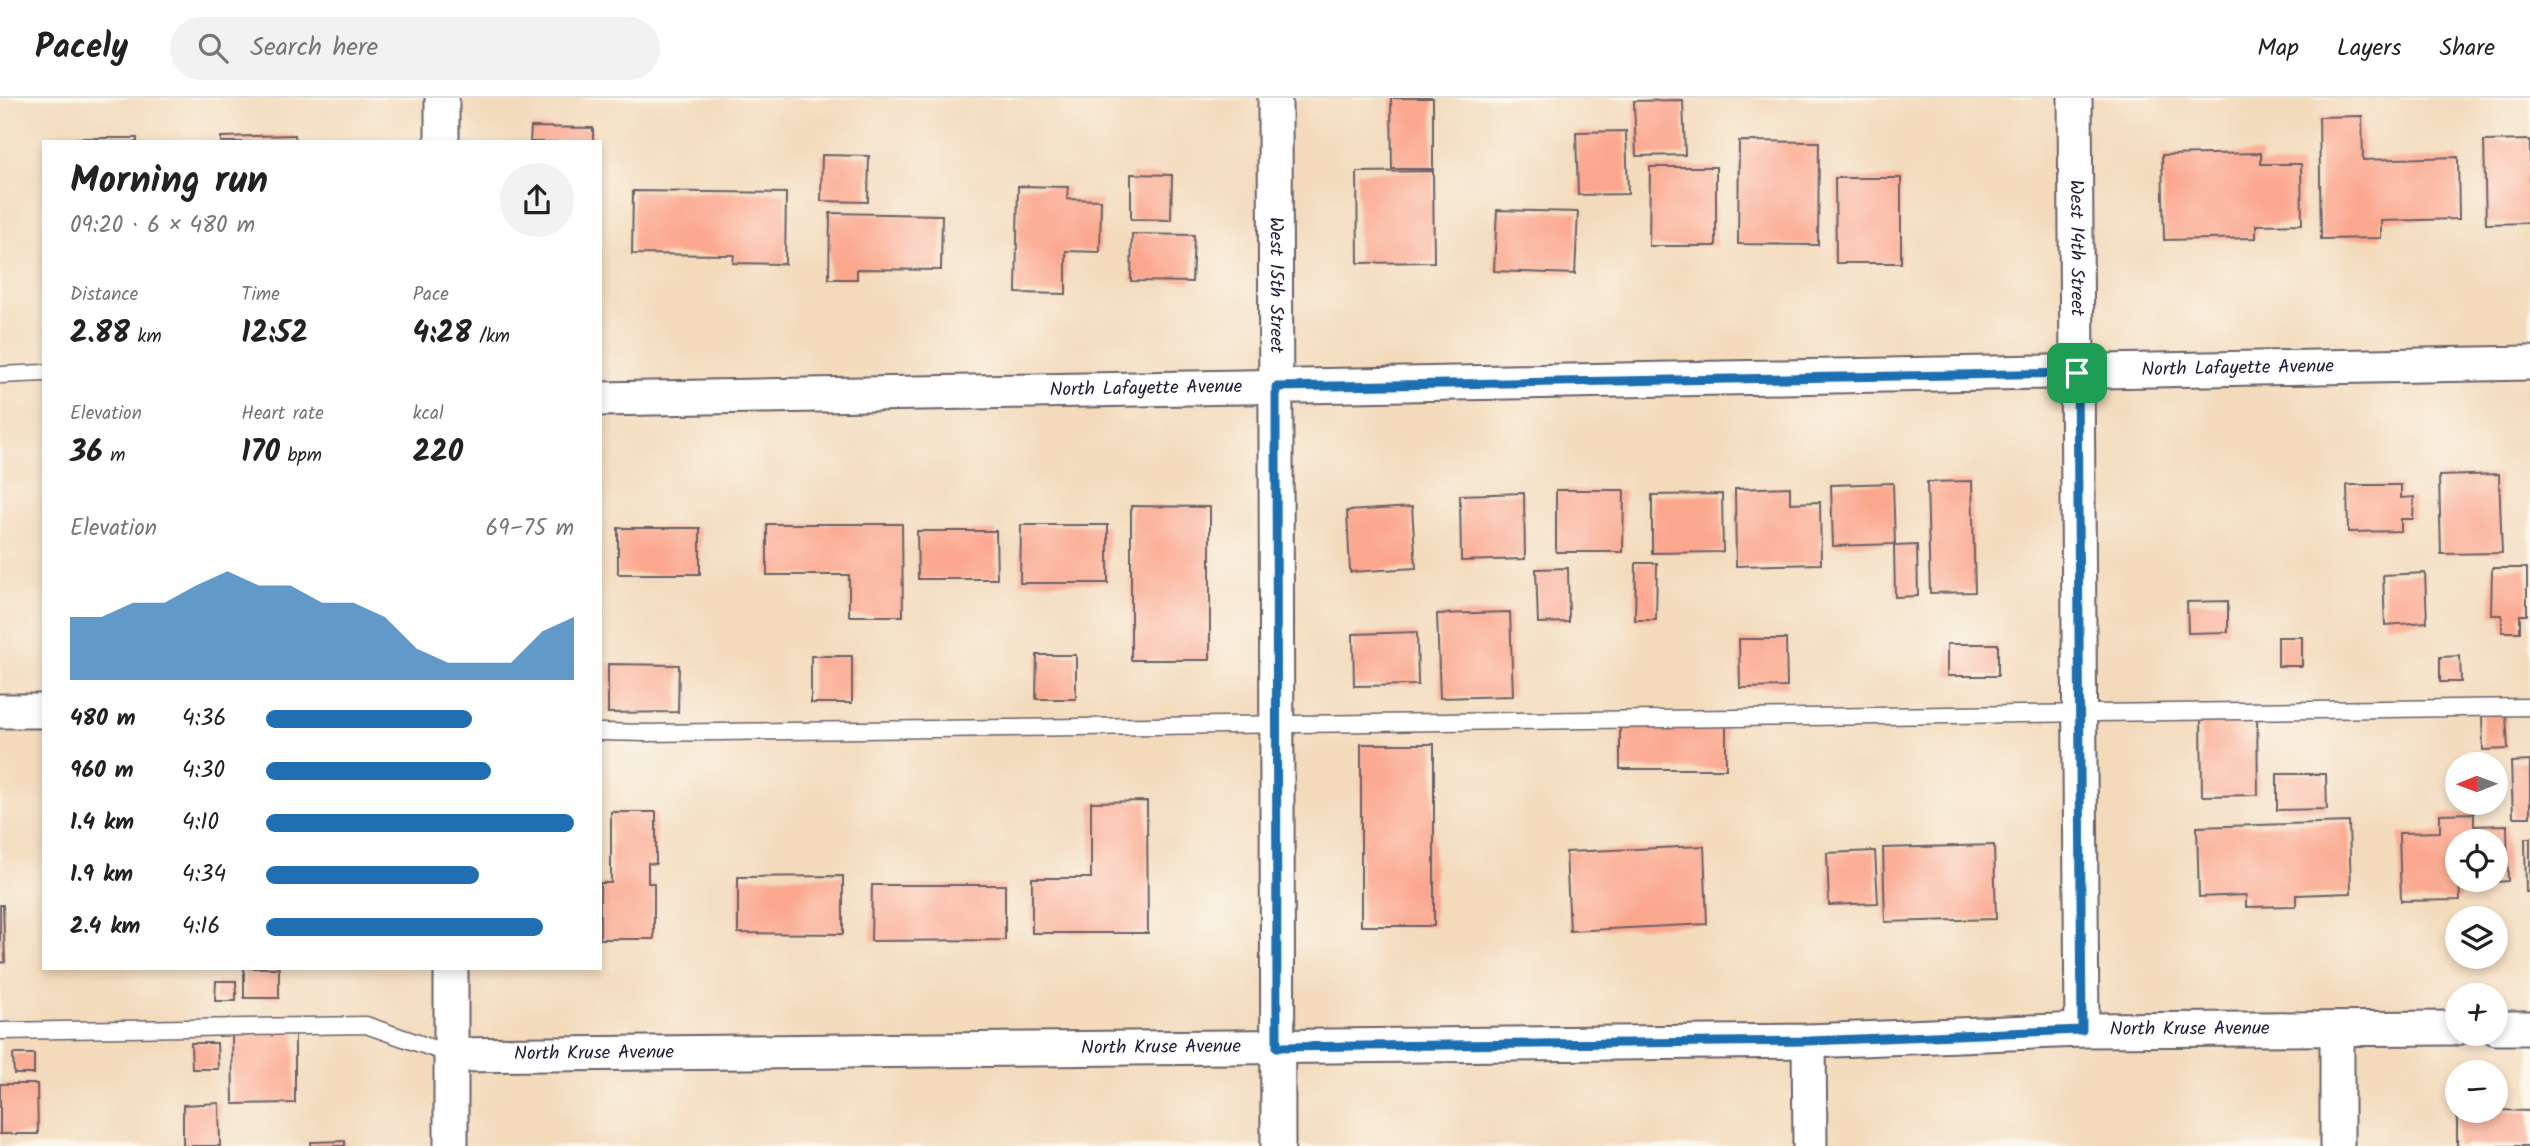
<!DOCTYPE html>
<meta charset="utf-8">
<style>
:root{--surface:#fff;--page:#f2f2f2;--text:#222;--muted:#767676;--line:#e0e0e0;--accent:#1f6fb2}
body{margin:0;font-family:Kalam,sans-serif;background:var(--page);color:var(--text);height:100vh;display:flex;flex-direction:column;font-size:26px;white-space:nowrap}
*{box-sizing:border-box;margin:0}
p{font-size:23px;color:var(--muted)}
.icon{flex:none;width:38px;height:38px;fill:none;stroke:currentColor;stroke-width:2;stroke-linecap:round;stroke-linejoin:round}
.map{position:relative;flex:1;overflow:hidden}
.sheet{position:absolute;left:42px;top:42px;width:560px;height:830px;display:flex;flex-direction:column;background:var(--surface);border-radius:0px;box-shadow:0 4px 10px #0003}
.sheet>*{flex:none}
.needle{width:46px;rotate:269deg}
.controls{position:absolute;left:2445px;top:654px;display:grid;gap:14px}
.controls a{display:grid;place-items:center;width:63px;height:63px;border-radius:50%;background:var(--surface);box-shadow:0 4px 10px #0003;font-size:35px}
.pin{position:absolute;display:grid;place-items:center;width:60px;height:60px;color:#fff;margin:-30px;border-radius:14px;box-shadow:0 4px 10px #0006}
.round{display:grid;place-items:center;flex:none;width:74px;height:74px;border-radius:37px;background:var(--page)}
.head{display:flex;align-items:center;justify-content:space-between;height:119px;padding:0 28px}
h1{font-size:38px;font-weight:600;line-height:52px}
.figures{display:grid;grid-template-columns:repeat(3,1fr);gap:10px;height:119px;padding:7px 28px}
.figures div{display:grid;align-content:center}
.figures b{font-size:30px;font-weight:600}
.figures small{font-size:19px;font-weight:400}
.figures p{font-size:19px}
.chart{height:196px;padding:14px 28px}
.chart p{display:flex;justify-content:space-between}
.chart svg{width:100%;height:126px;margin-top:7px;fill:var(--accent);opacity:.7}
ul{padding:0 28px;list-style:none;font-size:23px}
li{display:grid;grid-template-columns:112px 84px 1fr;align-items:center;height:52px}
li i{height:18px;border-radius:9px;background:var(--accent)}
header{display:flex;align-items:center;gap:42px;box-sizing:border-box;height:98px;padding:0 35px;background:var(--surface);border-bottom:2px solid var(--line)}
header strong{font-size:33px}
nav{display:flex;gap:38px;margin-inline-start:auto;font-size:24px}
.search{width:490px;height:63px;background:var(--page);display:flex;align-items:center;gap:18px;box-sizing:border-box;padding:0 24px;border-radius:38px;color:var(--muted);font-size:26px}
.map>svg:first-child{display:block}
.building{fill:#fba78e}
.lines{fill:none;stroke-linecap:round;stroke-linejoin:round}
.lane-casing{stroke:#6b6268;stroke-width:19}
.street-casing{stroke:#6b6268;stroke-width:37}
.lane{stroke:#fff;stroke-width:16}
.street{stroke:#fff;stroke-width:33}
.route-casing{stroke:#fff;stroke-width:14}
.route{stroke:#1f6fb2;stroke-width:9}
.labels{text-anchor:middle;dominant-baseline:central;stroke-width:7;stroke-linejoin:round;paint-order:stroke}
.street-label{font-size:19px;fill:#22223b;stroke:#fbf7ec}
</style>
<header>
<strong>Pacely</strong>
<div class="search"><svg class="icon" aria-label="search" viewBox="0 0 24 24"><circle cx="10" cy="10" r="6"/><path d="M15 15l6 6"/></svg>Search here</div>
<nav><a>Map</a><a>Layers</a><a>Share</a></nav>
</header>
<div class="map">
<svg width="2530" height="1048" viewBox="0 0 2530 1048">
<rect width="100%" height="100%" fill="#fbf7ec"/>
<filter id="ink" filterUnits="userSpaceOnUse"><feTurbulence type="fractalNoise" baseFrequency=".0143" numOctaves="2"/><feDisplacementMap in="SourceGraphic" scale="14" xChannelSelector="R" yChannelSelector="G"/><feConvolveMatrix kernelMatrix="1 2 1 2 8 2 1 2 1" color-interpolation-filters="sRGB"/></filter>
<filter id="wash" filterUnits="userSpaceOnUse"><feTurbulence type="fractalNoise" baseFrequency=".00686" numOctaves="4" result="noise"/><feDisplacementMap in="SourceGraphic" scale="28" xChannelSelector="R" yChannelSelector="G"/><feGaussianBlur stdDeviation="1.57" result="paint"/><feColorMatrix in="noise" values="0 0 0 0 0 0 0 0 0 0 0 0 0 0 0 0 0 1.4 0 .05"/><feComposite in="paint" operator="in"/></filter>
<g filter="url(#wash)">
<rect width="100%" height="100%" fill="#f3dabb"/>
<g id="blocks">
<!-- building -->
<g class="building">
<path d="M1391 0H1433V71H1392Z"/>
<path d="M1683 2 1685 57 1636 58 1634 3Z"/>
<path d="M2362 18 2363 62 2458 59 2459 121 2381 123V140L2321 141 2319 19Z"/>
<path d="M531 29 593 30V44H530Z"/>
<path d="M1626 33 1628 96 1578 97 1576 34Z"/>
<path d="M295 37 296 44H221V39Z"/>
<rect x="76" y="40" width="61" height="4"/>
<path d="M2530 42V125L2486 126 2484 43Z"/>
<path d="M1739 43 1819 44 1818 147 1738 146Z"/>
<path d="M2261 55V66H2301L2302 126 2256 127V140L2164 142 2162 57Z"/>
<path d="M822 57 869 58 868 104 821 103Z"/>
<path d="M1650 69H1716V148H1649Z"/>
<path d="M1433 73 1434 164 1358 165 1357 74Z"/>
<path d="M1131 76 1172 77 1171 122 1131 121Z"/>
<path d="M1835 80H1901V165H1836Z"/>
<path d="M1018 88 1068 89 1067 101 1101 102 1100 154 1066 153V196L1016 195Z"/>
<path d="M633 93 786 95 785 166 733 165 734 157 632 156Z"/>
<path d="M1497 112 1578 114 1575 176 1494 173Z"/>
<path d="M830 115 942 117 941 172 857 171V181H829Z"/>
<path d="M1132 136 1194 137 1192 184 1131 183Z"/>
<path d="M2499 376 2502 455 2441 456 2439 378Z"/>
<path d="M1972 383 1975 494 1930 495 1927 384Z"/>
<path d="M1893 385 1895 446 1833 448 1831 387Z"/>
<path d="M2347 387H2401V400L2414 399 2413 421H2401V433L2348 434Z"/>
<path d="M1790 389V405L1820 404 1821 466 1736 468 1735 391Z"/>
<path d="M1556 392H1624L1623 454H1556Z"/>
<path d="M1524 395 1525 461 1461 463 1460 397Z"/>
<path d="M1722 396 1723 454 1652 455V397Z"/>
<path d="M1131 408 1210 409V562H1131Z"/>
<path d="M1412 409 1416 470 1350 474 1347 413Z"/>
<path d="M767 426H902L903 518H849V477H767Z"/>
<path d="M1021 427H1108V485H1020Z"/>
<rect x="618" y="430" width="82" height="46"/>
<path d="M917 433H996L997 481H918Z"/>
<path d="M1917 447 1918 498 1895 499 1894 448Z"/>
<path d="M1636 465H1657L1656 522H1635Z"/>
<path d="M1568 470 1569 524 1538 525 1536 471Z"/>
<path d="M2492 470H2527V517H2520V534H2502V517H2491Z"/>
<path d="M2425 475 2427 524 2385 527 2383 477Z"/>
<path d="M2228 503V534L2188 535 2187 504Z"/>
<path d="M1510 514 1513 598 1440 600 1437 516Z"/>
<path d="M1417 534 1418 587 1354 588 1353 536Z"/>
<rect x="2278" y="539" width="24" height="29"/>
<path d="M1739 541H1786L1787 589 1740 590Z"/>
<rect x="1947" y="546" width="51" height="32"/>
<path d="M1037 557H1076V601H1036Z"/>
<rect x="811" y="558" width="41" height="47"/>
<path d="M2460 558 2461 584H2440V559Z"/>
<path d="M608 566 679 567 678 614 608 615Z"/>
<path d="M2506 616 2508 651 2483 652 2482 617Z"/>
<path d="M2201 618H2257L2258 697 2202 698Z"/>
<rect x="1620" y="626" width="106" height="45"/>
<rect x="1361" y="646" width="73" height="182"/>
<path d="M2530 663V719H2513L2511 664Z"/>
<path d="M2277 676H2326L2327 711 2277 712Z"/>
<path d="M1147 703 1148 835H1032V780H1091V704Z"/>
<path d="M611 714H656V766L648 765V785H654V841H600V785H611Z"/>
<path d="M2474 715V728L2507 727 2508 783 2496 784V744H2457V782H2459L2460 802 2401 803 2399 735 2440 734V716Z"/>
<path d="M2349 724 2351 795 2296 797V808L2246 809V797L2199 799 2197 729Z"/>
<path d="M2525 740H2530V794H2526Z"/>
<path d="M1994 747 1996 821 1885 824 1883 750Z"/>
<path d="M1704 748 1707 826 1570 833 1566 754Z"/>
<path d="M1875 753 1878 805 1829 807 1827 755Z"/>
<path d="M843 778V836L738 835V779Z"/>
<path d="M872 787H1005V842L871 843Z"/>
<path d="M0 807H3L5 864 0 865Z"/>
<rect x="244" y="870" width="35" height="30"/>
<path d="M216 883H236V903H215Z"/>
<path d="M232 933H295V1005L233 1006Z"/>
<path d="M191 945H217L218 971H192Z"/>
<path d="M13 956H34V976H14Z"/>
<path d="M0 986H37L38 1036H0Z"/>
<path d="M219 1005 220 1048H183V1007Z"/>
<path d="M2496 1012 2530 1013V1048H2457V1013Z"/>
<path d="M345 1043V1048H311V1044Z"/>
</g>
</g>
</g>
<g filter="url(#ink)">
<use href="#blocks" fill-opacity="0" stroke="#6b6268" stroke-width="2"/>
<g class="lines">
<!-- lane casing -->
<g class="lane-casing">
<g id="lane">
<path d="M0 277 44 275"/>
<path d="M600 634 647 635 2530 609"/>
<path d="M0 933 366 927 452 957"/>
</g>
</g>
<!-- street casing -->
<g class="street-casing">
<g id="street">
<path d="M442 0V44"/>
<path id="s1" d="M1275 0 1278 1048"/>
<path id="s2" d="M2075 0 2082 932"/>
<path id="s3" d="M600 301 2530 265"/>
<path d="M0 613H44"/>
<path d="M451 870V1048"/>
<path d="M2496 930H2530"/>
<path d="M2337 931V1048"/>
<path d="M1809 943 1810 1048"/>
<path id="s4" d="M452 957 1809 943 2082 932 2457 930"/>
</g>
</g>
<!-- lane -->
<use href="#lane" class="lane"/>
<!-- street -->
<use href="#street" class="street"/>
</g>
</g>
<g class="lines" filter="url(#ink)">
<!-- route casing -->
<g class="route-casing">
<path id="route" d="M2077 275 2082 932 1809 943 1277 949 1276 289Z"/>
</g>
<!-- route -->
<use href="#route" class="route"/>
</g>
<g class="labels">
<!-- street labels -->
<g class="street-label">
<text stroke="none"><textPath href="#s2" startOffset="150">West 14th Street</textPath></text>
<text stroke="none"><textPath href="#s1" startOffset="187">West 15th Street</textPath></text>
<text stroke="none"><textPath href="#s3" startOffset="1638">North Lafayette Avenue</textPath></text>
<text stroke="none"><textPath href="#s3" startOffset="546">North Lafayette Avenue</textPath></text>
<text stroke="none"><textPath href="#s4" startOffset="1738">North Kruse Avenue</textPath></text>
<text stroke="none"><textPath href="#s4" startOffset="709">North Kruse Avenue</textPath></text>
<text stroke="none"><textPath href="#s4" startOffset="142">North Kruse Avenue</textPath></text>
</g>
</g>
</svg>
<div class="controls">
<a><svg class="needle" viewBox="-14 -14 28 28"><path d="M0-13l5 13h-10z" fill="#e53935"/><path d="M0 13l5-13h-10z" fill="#767676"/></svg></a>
<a><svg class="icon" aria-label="locate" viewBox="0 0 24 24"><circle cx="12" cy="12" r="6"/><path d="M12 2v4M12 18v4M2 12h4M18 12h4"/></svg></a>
<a><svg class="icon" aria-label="layers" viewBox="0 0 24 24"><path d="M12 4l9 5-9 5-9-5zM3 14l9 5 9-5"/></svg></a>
<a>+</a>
<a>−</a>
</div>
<div class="pin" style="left:2077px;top:275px;background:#1e9e55"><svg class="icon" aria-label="arrive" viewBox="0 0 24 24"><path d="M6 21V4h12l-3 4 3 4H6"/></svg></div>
<section class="sheet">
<div class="head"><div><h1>Morning run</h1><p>09:20 · 6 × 480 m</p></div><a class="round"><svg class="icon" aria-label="share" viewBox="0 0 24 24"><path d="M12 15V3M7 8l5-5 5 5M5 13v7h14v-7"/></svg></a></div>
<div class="figures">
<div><p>Distance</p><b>2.88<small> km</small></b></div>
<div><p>Time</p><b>12:52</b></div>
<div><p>Pace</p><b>4:28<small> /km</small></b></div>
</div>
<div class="figures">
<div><p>Elevation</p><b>36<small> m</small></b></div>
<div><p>Heart rate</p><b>170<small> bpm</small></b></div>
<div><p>kcal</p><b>220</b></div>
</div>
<div class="chart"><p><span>Elevation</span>69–75 m</p>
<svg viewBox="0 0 160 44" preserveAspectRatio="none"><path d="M0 44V22L10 22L20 17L30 17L40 11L50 6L60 11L70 11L80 17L90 17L100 22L110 33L120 38L130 38L140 38L150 27L160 22V44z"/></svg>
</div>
<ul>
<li><b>480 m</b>4:36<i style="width:67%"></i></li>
<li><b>960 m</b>4:30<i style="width:73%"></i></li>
<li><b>1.4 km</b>4:10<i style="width:100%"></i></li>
<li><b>1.9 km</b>4:34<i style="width:69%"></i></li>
<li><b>2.4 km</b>4:16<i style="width:90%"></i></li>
</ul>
</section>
</div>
